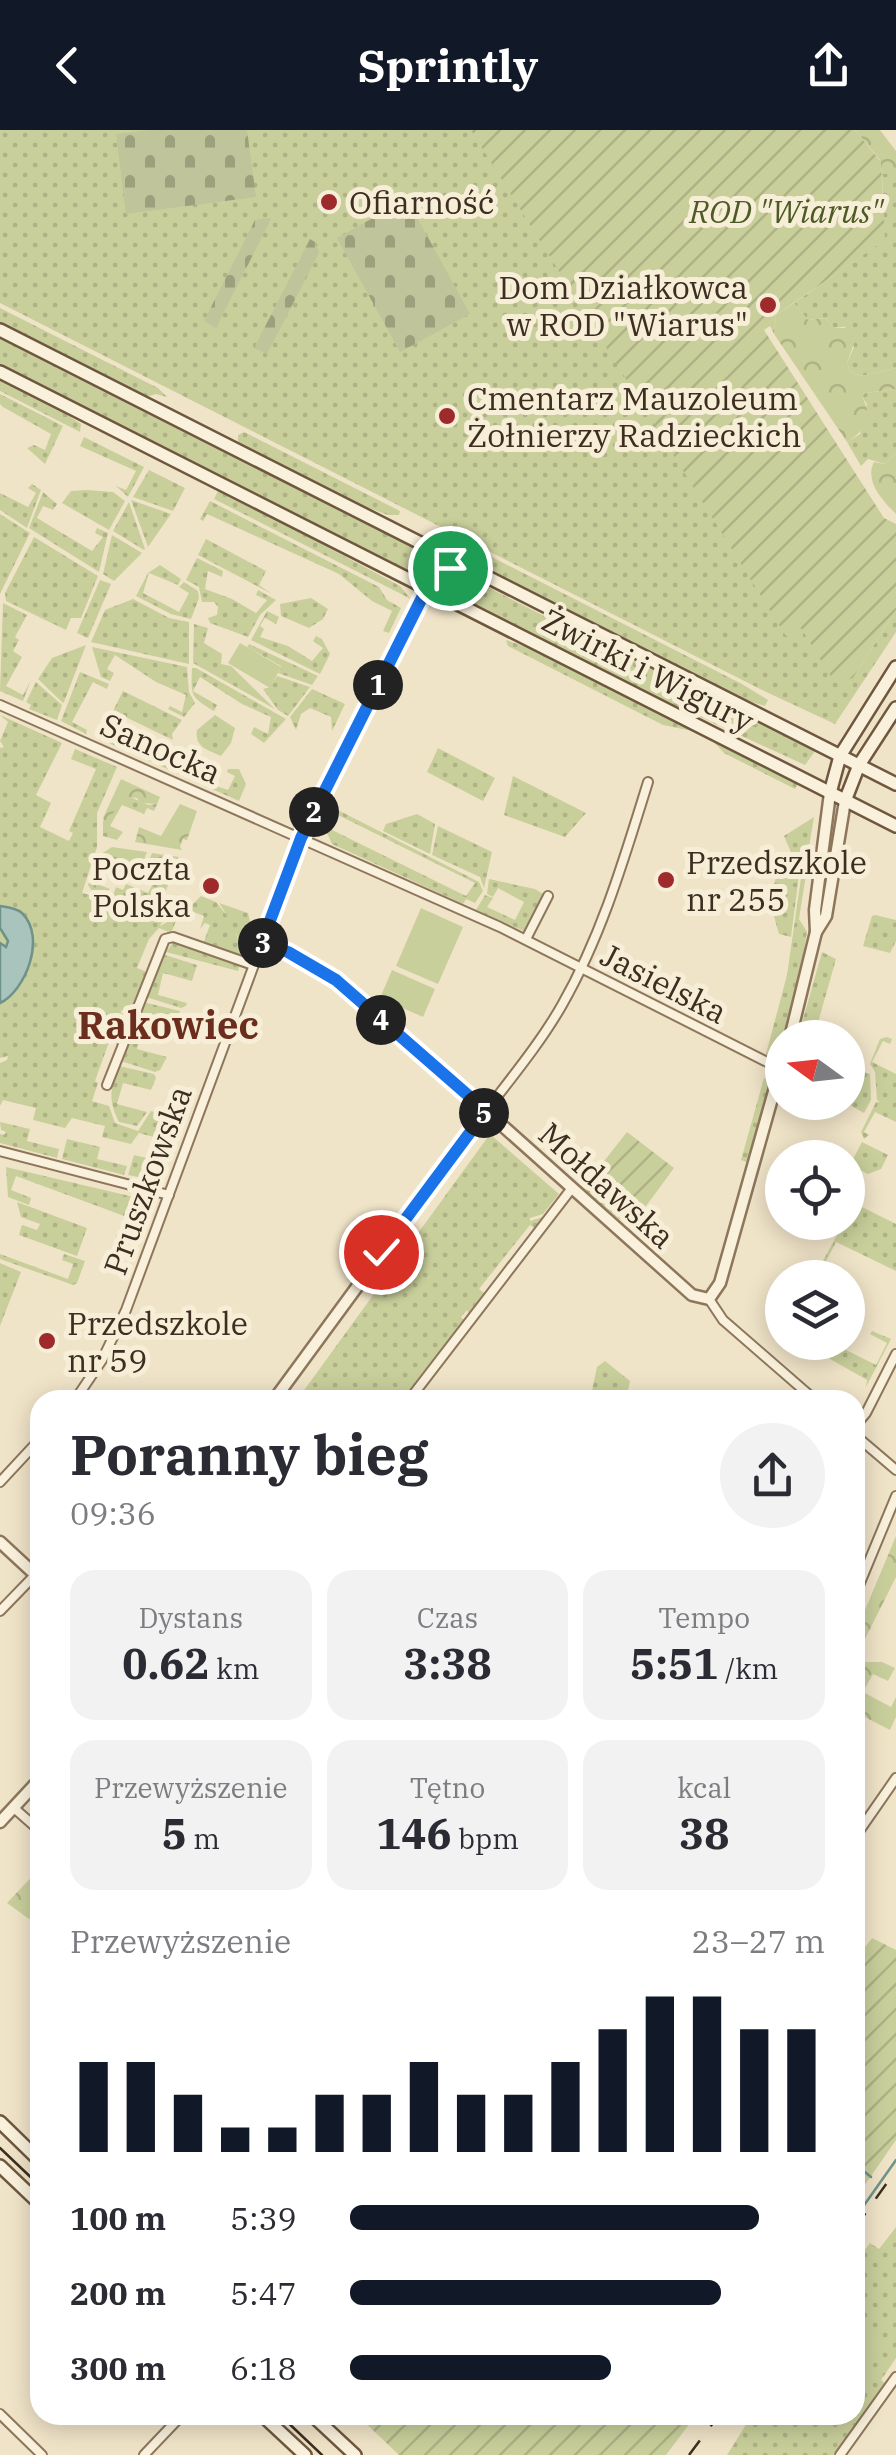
<!DOCTYPE html>
<html lang="pl">
<meta charset="utf-8">
<style>
:root{--surface:#fff;--page:#f2f2f3;--text:#2b2b33;--muted:#7c7c81;--accent:#111827}
body{margin:0;font-family:"IBM Plex Serif",serif;background:var(--page);color:var(--text);height:100vh;display:flex;flex-direction:column;font-size:38px;white-space:nowrap}
*{box-sizing:border-box;margin:0}
p{font-size:32px;color:var(--muted)}
.icon{flex:none;width:55px;height:55px;fill:none;stroke:currentColor;stroke-width:2;stroke-linecap:round;stroke-linejoin:round}
.map{position:relative;flex:1;overflow:hidden}
.side{position:absolute;left:30px;top:1260px;width:835px;height:1035px;display:flex;flex-direction:column;background:var(--surface);border-radius:30px;box-shadow:0 5px 25px #0003}
.side>*{flex:none}
.needle{width:65px;rotate:285deg}
.controls{position:absolute;left:765px;top:890px;display:grid;gap:20px}
.controls a{display:grid;place-items:center;width:100px;height:100px;border-radius:50%;background:var(--surface);box-shadow:0 5px 25px #0003;font-size:50px}
.pin{position:absolute;display:grid;place-items:center;width:85px;height:85px;color:#fff;margin:-42px;border:5px solid #fff;border-radius:50%;box-shadow:0 2px 10px #0007}
.km{position:absolute;width:50px;height:50px;margin:-25px;border-radius:50%;background:#222;color:#fff;font-size:28px;line-height:50px;text-align:center}
.round{display:grid;place-items:center;flex:none;width:105px;height:105px;border-radius:52px;background:var(--page)}
.overview{display:flex;align-items:center;justify-content:space-between;height:170px;padding:0 40px}
h1{font-size:55px;font-weight:800;line-height:75px}
.figures{display:grid;grid-template-columns:repeat(3,1fr);gap:15px;height:170px;padding:10px 40px}
.figures div{display:grid;align-content:center;border-radius:25px;background:var(--page);text-align:center}
.figures b{font-size:42px;font-weight:800}
.figures small{font-size:28px;font-weight:400}
.figures p{font-size:28px}
.chart{height:280px;padding:20px 40px}
.chart p{display:flex;justify-content:space-between}
.chart svg{width:100%;height:180px;margin-top:10px;stroke:var(--accent);stroke-width:6}
ul{padding:0 40px;list-style:none;font-size:32px}
li{display:grid;grid-template-columns:160px 120px 1fr;align-items:center;height:75px}
li i{height:25px;border-radius:12px;background:var(--accent)}
header{display:flex;justify-content:space-between;align-items:center;height:130px;padding:0 40px;background:var(--accent);color:#fff;font-size:45px;font-weight:800}
.map>svg:first-child{display:block}
.grass{fill:url(#grass-dots)}
.forest{fill:url(#forest-crowns)}
.cemetery{fill:url(#cemetery-stones)}
.garden{fill:url(#garden-furrows)}
.pitch{fill:#c9cf9b}
.water{fill:#a9c4bc;stroke:#6f938a;stroke-width:2.5}
.lines{fill:none;stroke-linecap:round;stroke-linejoin:round}
.stream{stroke:#6f938a;stroke-width:2.5}
.minor-casing{stroke:#8d765c;stroke-width:12}
.tertiary-casing{stroke:#8d765c;stroke-width:15}
.secondary-casing{stroke:#6f573f;stroke-width:16}
.minor{stroke:#faf1dc;stroke-width:8}
.tertiary{stroke:#faf1dc;stroke-width:10}
.secondary{stroke:#faf1dc;stroke-width:11}
.tram{stroke:#3d2e20;stroke-width:2.5}
.rail{stroke:#3d2e20;stroke-width:2.5;stroke-dasharray:18 18;stroke-linecap:butt}
.route-casing{stroke:#fff;stroke-width:20}
.route{stroke:#1a73e8;stroke-width:12}
.poi-dot{fill:#9e2a2b;stroke:#f7eed8;stroke-width:4}
.labels{text-anchor:middle;dominant-baseline:central;stroke-width:10;stroke-linejoin:round;paint-order:stroke}
.poi-label{font-size:32px;fill:#3d2e20;stroke:#f7eed8;text-anchor:start}
.park-label{font-size:32px;font-style:italic;fill:#4d5a26;stroke:#f7eed8}
.street-label{font-size:32px;fill:#3d2e20;stroke:#f7eed8}
.quarter-label{font-size:38px;font-weight:bold;fill:#6b2e1e;stroke:#f7eed8}
</style>
<header><svg class="icon" aria-label="back" viewBox="0 0 24 24"><path d="M15 5l-7 7 7 7"/></svg>Sprintly<svg class="icon" aria-label="share" viewBox="0 0 24 24"><path d="M12 15V3M7 8l5-5 5 5M5 13v7h14v-7"/></svg></header>
<div class="map">
<svg width="896" height="2325" viewBox="0 0 896 2325">
<defs>
<pattern id="grass-dots" width="8" height="8" patternUnits="userSpaceOnUse" patternTransform="scale(2.5)"><rect width="8" height="8" fill="#c9cf9b"/><path d="M2 2h.1M6 6h.1" fill="none" stroke="#aeb285" stroke-width="1.8" stroke-linecap="round"/></pattern>
<pattern id="forest-crowns" width="20" height="18" patternUnits="userSpaceOnUse" patternTransform="scale(2.5)"><rect width="20" height="18" fill="#c9cf9b"/><path d="M2 6a3 3 0 1 1 6 0M12 15a3 3 0 1 1 6 0" fill="none" stroke="#aeb285"/></pattern>
<pattern id="cemetery-stones" width="16" height="16" patternUnits="userSpaceOnUse" patternTransform="scale(2.5)"><rect width="16" height="16" fill="#bfc49a"/><path d="M2 7V4a2 2 0 0 1 4 0v3zM10 15v-3a2 2 0 0 1 4 0v3z" fill="#9ca07d"/></pattern>
<pattern id="garden-furrows" width="10" height="10" patternUnits="userSpaceOnUse" patternTransform="scale(2.5)"><rect width="10" height="10" fill="#c9cf9b"/><path d="M-1 1l2-2M0 10L10 0M9 11l2-2" fill="none" stroke="#aeb285"/></pattern>
</defs>
<rect width="100%" height="100%" fill="#f0e4c8"/>
<!-- grass -->
<g class="grass">
<path d="M0 0H494L853 548 896 480V502L835 594 764 561 0 173Z"/>
<path d="M882 44H896V238L861 246 851 242 847 233 854 217 845 197H833L826 188 808 190 794 173 884 110Z"/>
<path d="M0 178 158 258 167 267 156 264 146 267 0 193Z"/>
<path d="M0 206 418 417 428 429V438L421 444H409L0 236Z"/>
<path d="M0 248 52 275 81 294 80 302 0 261Z"/>
<path d="M896 259V323L885 334 868 329 861 336 847 312 860 304 867 274 862 267 865 263Z"/>
<path d="M0 264 63 296 45 334 27 318 34 315 45 320 51 304 3 277 0 274Z"/>
<path d="M244 302 400 381 399 385H388L355 373 238 314V305Z"/>
<path d="M84 307 144 337 128 367 116 356 126 360 136 341 80 316Z"/>
<path d="M149 340 185 358 173 381 133 367Z"/>
<path d="M32 354 41 360 27 398 0 380V363L28 377 36 363 28 358Z"/>
<path d="M219 359 400 456 411 469 214 369Z"/>
<path d="M87 360 113 362 125 371 109 400 62 373 71 361Z"/>
<path d="M43 362 57 374 53 380 43 376 37 388 92 421 103 407 95 403 97 398 108 403 99 442 29 398Z"/>
<path d="M131 370 171 384 148 417Z"/>
<path d="M210 371 379 457 387 470 401 478 389 503 383 501 392 481 372 471 339 444 207 384 203 391 200 389Z"/>
<path d="M129 372 145 419 144 420 113 401Z"/>
<path d="M0 384 30 403 0 464Z"/>
<path d="M112 405 142 423 114 451 103 444Z"/>
<path d="M34 407 98 446 81 488H71L66 500 6 471 5 463Z"/>
<path d="M206 409 266 441 259 455 272 464 198 425Z"/>
<path d="M486 424 742 554 768 570 765 576 740 568 479 436Z"/>
<path d="M197 428 223 441 222 447 208 441 205 459 232 469 256 483 267 470 256 465 258 460 276 470 260 485 248 507 210 493 208 488 217 485 218 477 214 472H202L199 457 186 450Z"/>
<path d="M160 435 181 449 178 455 149 443 143 463 179 482 189 463 179 457 184 452 198 461 199 468 191 489 171 484 136 466 148 443Z"/>
<path d="M472 449 548 488 586 503 816 620 805 635 624 552 461 471Z"/>
<path d="M100 450 111 454 88 508 77 503Z"/>
<path d="M311 468 328 479 323 489 309 498 281 486 280 474Z"/>
<path d="M133 469 169 488 189 492V534L91 512 105 480Z"/>
<path d="M3 473 27 485 15 507 19 510 13 521 22 527 6 556 23 565 31 550 23 571 0 561Z"/>
<path d="M267 481 279 487 276 494 265 488 260 496 264 499 260 507 288 516 312 531 323 518 313 511 316 506 322 509 330 524 320 544 251 510Z"/>
<path d="M194 494 208 498 204 513 222 524 221 534 231 536 275 579 193 533Z"/>
<path d="M506 510 541 522 798 653 795 659 724 623 714 612 692 601 663 595 508 516Z"/>
<path d="M249 514 318 546 312 555 278 543 281 536 247 517Z"/>
<path d="M86 515 64 572 63 573 38 549 52 528Z"/>
<path d="M92 517 187 537 189 562 195 573 184 587 168 579 170 576 182 582 186 565 156 552 115 525 107 539 114 543 110 551 101 547Z"/>
<path d="M192 538H196L286 589 264 613 251 604 254 597 268 604 271 587 242 574 200 547 193 561 217 575 214 581C190 566 191 567 192 538Z"/>
<path d="M80 542 109 554 107 559 93 552 72 592 87 600 86 604 61 591Z"/>
<path d="M277 546 310 557 288 586 278 580 263 559 270 557Z"/>
<path d="M36 552 62 575 57 590 29 579 31 575 26 572Z"/>
<path d="M312 559 345 574 332 601 331 587 310 578 301 584 296 600 290 587Z"/>
<path d="M123 561 182 590 172 604 173 610 113 581Z"/>
<path d="M110 584 104 605 127 611 216 656 228 660 235 646 227 642 228 639H239L246 654 239 671 100 609Z"/>
<path d="M0 585 62 613 36 665 51 673 40 697 69 711 73 703 69 701 96 639 71 629 75 619 117 637 97 683V717L82 763 176 785 162 793 165 784 160 796 178 786 171 803 159 798 149 809 137 838 147 842 150 837V841L134 884 121 880V883L133 887 120 915 109 912 95 951 98 953 92 971 109 976 115 993 138 1001 151 981 181 989 162 1047 158 1051 128 1045 134 1025 163 1032 168 1011 139 1003 131 1014 102 1007 105 996 72 988 65 998 33 990 36 978 3 970 0 976V933L7 930 8 926 0 928V618L4 617 0 611 8 592Z"/>
<path d="M215 585 235 598 231 613 221 626C208 620 194 617 197 600Z"/>
<path d="M438 618 495 648 483 671 427 642Z"/>
<path d="M513 646 586 683 565 707 504 685Z"/>
<path d="M128 666 148 675 157 674 154 681 147 678 144 684 122 675 110 696 123 702 117 710 103 706V692Z"/>
<path d="M332 677 479 752 483 761 475 773 466 769 463 774 332 714 324 696 466 766 475 753 330 681Z"/>
<path d="M417 684 435 694 430 724 383 701 386 694Z"/>
<path d="M814 687 808 723 796 734 784 706Z"/>
<path d="M438 696 492 722 484 758 480 747 432 725Z"/>
<path d="M809 726 799 789 807 802 801 838 780 921 769 927 766 924 787 845 803 734Z"/>
<path d="M779 739 799 745 791 807 779 804 769 769Z"/>
<path d="M159 743 164 745 158 764 163 772 160 777 112 768 116 757 123 760 126 754 148 763Z"/>
<path d="M489 749 535 759 545 765 526 802 476 780 485 765 493 768 487 777 515 790 524 772 498 758 493 767 487 764Z"/>
<path d="M201 766 216 772 229 788 219 773 248 783 251 796 243 817 235 801 242 820V827L203 814 210 795 205 793 200 799 204 786 191 781 190 777Z"/>
<path d="M875 785 896 790V811L890 823 863 816 872 786Z"/>
<path d="M174 811 240 834 238 841 166 822Z"/>
<path d="M822 822 836 829 814 907H798Z"/>
<path d="M162 824 197 835 192 851 163 843 158 865 187 873 186 876 181 878 146 867Z"/>
<path d="M143 872 180 881 172 905 142 900 137 919 167 927 160 940 155 942 121 931Z"/>
<path d="M887 907 892 909 890 914 883 911 872 932 896 944V992L875 982 864 1002 869 1005 864 1009 861 1002 876 972H880L877 970 875 942 870 934 880 909Z"/>
<path d="M119 936 154 944 156 948 151 960 123 953 117 974 147 982 137 996 119 992C108 970 110 959 119 936Z"/>
<path d="M857 936 862 937 860 941 870 944 871 970 864 983 846 973Z"/>
<path d="M764 948 771 951 749 1029 746 1032 741 1030Z"/>
<path d="M0 992 30 999 27 1011 59 1019 57 1028 0 1013V1004L4 1005 6 1002 1 1000Z"/>
<path d="M490 1004 559 1064 543 1084 530 1088V1091L546 1086 536 1099 530 1095 479 1159 485 1164 469 1184 467 1180 461 1187 464 1190 401 1270H297Z"/>
<path d="M67 1009 100 1017 97 1029 127 1036 124 1045 62 1029Z"/>
<path d="M862 1012 888 1025 881 1039 868 1044 850 1035Z"/>
<path d="M6 1037 134 1067V1084L148 1091 140 1114 116 1107 119 1100 131 1104 135 1090 16 1046 11 1060 31 1068 29 1075 8 1067Z"/>
<path d="M848 1070 896 1094V1141L836 1112 825 1133 830 1136 825 1139 823 1131 838 1103 842 1102 838 1093 848 1092Z"/>
<path d="M17 1072 87 1098 77 1126 19 1105 22 1095 37 1100 40 1094 21 1087Z"/>
<path d="M0 1124 68 1149 73 1134 62 1130 64 1124 85 1131 77 1153 73 1155 0 1129Z"/>
<path d="M0 1133 21 1142 0 1196Z"/>
<path d="M872 1201 891 1209 866 1257 867 1250 823 1225 817 1230 798 1213H832L876 1235 887 1213 870 1204Z"/>
<path d="M605 1231 630 1251 626 1270H594L591 1265 597 1237Z"/>
<path d="M896 2097V2228L881 2250 886 2254 833 2325H727L752 2285H855V2133L870 2113 879 2119Z"/>
</g>
<!-- forest -->
<g class="forest">
<path d="M855 0H880L896 21V44H882L880 30Z"/>
<path d="M794 173 808 190 826 188 833 197 854 199 857 205 847 233 851 242 861 246 896 238V259L865 263 862 267C874 288 865 301 847 312L774 204 776 185Z"/>
<path d="M896 323V384C883 371 864 351 874 332L885 334Z"/>
<path d="M121 649 160 667 157 674 140 673 137 668 128 667 104 693 103 688Z"/>
<path d="M180 674 197 681 187 710 183 709 180 717 182 720 135 712 139 697 161 706Z"/>
<path d="M112 717 147 722 141 738 133 735 131 741 109 732 97 754 110 759 103 765 94 764 88 755 101 724Z"/>
<path d="M152 723 179 727 161 773 154 772 164 745 146 738Z"/>
<path d="M896 1406V1447L865 1509 859 1529 855 1527V1504Z"/>
<path d="M861 1532H882L895 1538 888 1551 873 1544 863 1562 891 1577 896 1567V1587L890 1600 855 1582V1542Z"/>
<path d="M40 1738V1777L29 1789 7 1773Z"/>
</g>
<!-- cemetery -->
<g class="cemetery">
<path d="M150 0H247L256 67 126 84 116 4Z"/>
<path d="M407 69 470 184 400 222 337 108Z"/>
<path d="M268 88 271 89 216 198 204 191 255 90Z"/>
<path d="M310 109 315 112 319 123 267 224 254 218Z"/>
</g>
<!-- garden -->
<g class="garden">
<path d="M471 0H855L881 32 885 110 776 185 774 204 770 196 764 200 884 388 896 394V480L853 548 835 553 801 498 786 506Z"/>
<path d="M627 1002 674 1038 630 1098 582 1059Z"/>
<path d="M872 1808 896 1820V2010L855 2069V1830Z"/>
<path d="M357 2285H696L666 2325H399Z"/>
</g>
<!-- pitch -->
<g class="pitch">
<path d="M240 513 281 537 270 558 228 533Z"/>
<path d="M421 778 463 797 438 854 396 836Z"/>
<path d="M392 840 435 859 423 887 380 868Z"/>
<path d="M866 2202C896 2196 867 2252 855 2267L863 2249 855 2246V2208Z"/>
</g>
<!-- water -->
<path class="water" d="M0 776C7 777 17 778 22 783 47 808 25 861 0 873V813L6 817 8 811 0 798Z"/>
<g class="lines">
<!-- stream -->
<g class="stream">
<path d="M855 2034 871 2047"/>
<path d="M855 2088 896 2030"/>
</g>
<!-- minor casing -->
<g class="minor-casing">
<g id="minor">
<path d="M435 442 465 436"/>
<path d="M0 575 500 797 781 939"/>
<path d="M526 809 548 766"/>
<path d="M262 812 288 822 336 850 486 981C512 947 541 912 562 875 602 805 624 729 648 652"/>
<path d="M107 955 165 809 173 807 253 835"/>
<path d="M0 1021 169 1065"/>
<path d="M709 1169 723 1190 815 1270"/>
<path d="M75 1270 102 1230 126 1180 301 708 435 442 436 430 431 418"/>
<path d="M409 1270 572 1058"/>
<path d="M855 1296 866 1283 896 1224"/>
<path d="M855 1305 896 1340"/>
<path d="M0 1352 40 1309"/>
<path d="M855 1465 896 1366"/>
<path d="M0 1481 35 1445"/>
<path d="M14 1678 40 1701"/>
<path d="M855 1707 896 1648"/>
<path d="M0 2284 42 2325"/>
<path d="M144 2325 182 2285"/>
<path d="M840 2325 896 2247"/>
</g>
</g>
<!-- tertiary casing -->
<g class="tertiary-casing">
<g id="tertiary">
<path d="M816 802 826 786 845 671"/>
<path d="M790 908 816 802 815 780 830 663"/>
<path d="M274 1270 486 981 692 1165 709 1169 720 1153 782 933"/>
<path d="M0 1412 40 1449"/>
<path d="M0 1692 40 1649"/>
</g>
</g>
<!-- secondary casing -->
<g class="secondary-casing">
<g id="secondary">
<path d="M0 200 896 654"/>
<path d="M0 242 896 696"/>
<path d="M830 663 840 626 896 537"/>
<path d="M845 671 859 635 896 578"/>
<path d="M0 1992 40 2031"/>
<path d="M0 2036 40 2074"/>
<path d="M262 2285 305 2325"/>
<path d="M312 2285 355 2325"/>
</g>
</g>
<!-- minor -->
<use href="#minor" class="minor"/>
<!-- tertiary -->
<use href="#tertiary" class="tertiary"/>
<!-- secondary -->
<use href="#secondary" class="secondary"/>
<!-- tram -->
<g class="tram">
<path d="M0 2018 40 2056"/>
<path d="M280 2285 322 2325"/>
</g>
<!-- rail -->
<g class="rail">
<path d="M855 2098 896 2040"/>
<path d="M689 2325 719 2285"/>
</g>
</g>
<g class="lines">
<!-- route casing -->
<g class="route-casing">
<path id="route" d="M381 1122 486 981 336 850 288 822 262 812 301 708 435 442 450 438"/>
</g>
<!-- route -->
<use href="#route" class="route"/>
</g>
<!-- markers -->
<g class="poi-dot">
<circle cx="329" cy="72" r="10"/>
<circle cx="768" cy="175" r="10"/>
<circle cx="447" cy="286" r="10"/>
<circle cx="666" cy="750" r="10"/>
<circle cx="211" cy="756" r="10"/>
<circle cx="47" cy="1211" r="10"/>
</g>
<g class="labels">
<!-- poi labels -->
<g class="poi-label">
<text x="349" y="72">Ofiarność</text>
<text x="748" y="157" text-anchor="end">Dom Działkowca<tspan x="748" dy="37">w ROD "Wiarus"</tspan></text>
<text x="467" y="268">Cmentarz Mauzoleum<tspan x="467" dy="37">Żołnierzy Radzieckich</tspan></text>
<text x="686" y="732">Przedszkole<tspan x="686" dy="37">nr 255</tspan></text>
<text x="191" y="738" text-anchor="end">Poczta<tspan x="191" dy="37">Polska</tspan></text>
<text x="67" y="1193">Przedszkole<tspan x="67" dy="37">nr 59</tspan></text>
</g>
<!-- park labels -->
<g class="park-label">
<text x="786" y="81">ROD "Wiarus"</text>
</g>
<!-- street labels -->
<g class="street-label">
<text transform="translate(648 540) rotate(27)">Żwirki i Wigury</text>
<text transform="translate(161 618) rotate(24)">Sanocka</text>
<text transform="translate(664 853) rotate(27)">Jasielska</text>
<text transform="translate(147 1050) rotate(-70)">Pruszkowska</text>
<text transform="translate(607 1055) rotate(42)">Mołdawska</text>
</g>
<!-- quarter labels -->
<g class="quarter-label">
<text x="168" y="894">Rakowiec</text>
</g>
</g>
</svg>
<div class="controls">
<a><svg class="needle" viewBox="-14 -14 28 28"><path d="M0-13l5 13h-10z" fill="#e53935"/><path d="M0 13l5-13h-10z" fill="#7c7c81"/></svg></a>
<a><svg class="icon" aria-label="locate" viewBox="0 0 24 24"><circle cx="12" cy="12" r="6"/><path d="M12 2v4M12 18v4M2 12h4M18 12h4"/></svg></a>
<a><svg class="icon" aria-label="layers" viewBox="0 0 24 24"><path d="M12 4l9 5-9 5-9-5zM3 14l9 5 9-5"/></svg></a>
</div>
<div class="pin" style="left:450px;top:438px;background:#1e9e55"><svg class="icon" aria-label="arrive" viewBox="0 0 24 24"><path d="M6 21V4h12l-3 4 3 4H6"/></svg></div>
<div class="pin" style="left:381px;top:1122px;background:#d93025"><svg class="icon" aria-label="check" viewBox="0 0 24 24"><path d="M5 12l5 5 9-10"/></svg></div>
<b class="km" style="left:378px;top:555px">1</b>
<b class="km" style="left:314px;top:682px">2</b>
<b class="km" style="left:263px;top:813px">3</b>
<b class="km" style="left:381px;top:890px">4</b>
<b class="km" style="left:484px;top:983px">5</b>
<section class="side">
<div class="overview"><div><h1>Poranny bieg</h1><p>09:36</p></div><a class="round"><svg class="icon" aria-label="share" viewBox="0 0 24 24"><path d="M12 15V3M7 8l5-5 5 5M5 13v7h14v-7"/></svg></a></div>
<div class="figures">
<div><p>Dystans</p><b>0.62<small> km</small></b></div>
<div><p>Czas</p><b>3:38</b></div>
<div><p>Tempo</p><b>5:51<small> /km</small></b></div>
</div>
<div class="figures">
<div><p>Przewyższenie</p><b>5<small> m</small></b></div>
<div><p>Tętno</p><b>146<small> bpm</small></b></div>
<div><p>kcal</p><b>38</b></div>
</div>
<div class="chart"><p><span>Przewyższenie</span>23–27 m</p>
<svg viewBox="0 0 160 44" preserveAspectRatio="none"><path d="M5 44V22M15 44V22M25 44V30M35 44V38M45 44V38M55 44V30M65 44V30M75 44V22M85 44V30M95 44V30M105 44V22M115 44V14M125 44V6M135 44V6M145 44V14M155 44V14"/></svg>
</div>
<ul>
<li><b>100 m</b>5:39<i style="width:86%"></i></li>
<li><b>200 m</b>5:47<i style="width:78%"></i></li>
<li><b>300 m</b>6:18<i style="width:55%"></i></li>
</ul>
</section>
</div>
